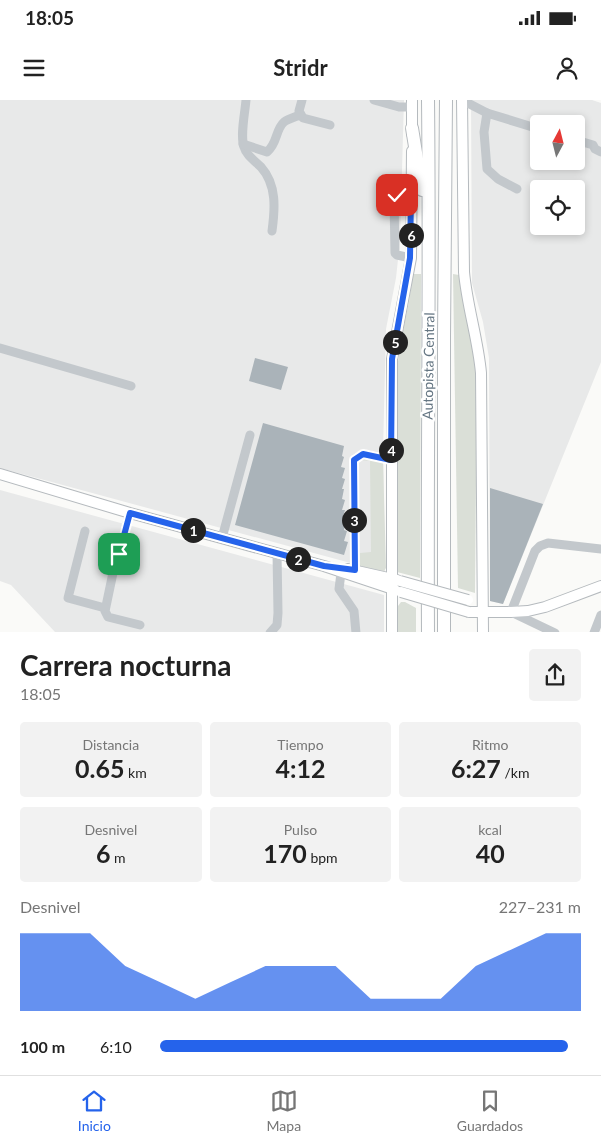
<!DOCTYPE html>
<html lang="es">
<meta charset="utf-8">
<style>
:root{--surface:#fff;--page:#f2f2f2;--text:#222;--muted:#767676;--line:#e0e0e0;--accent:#2563eb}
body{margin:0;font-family:Lato,sans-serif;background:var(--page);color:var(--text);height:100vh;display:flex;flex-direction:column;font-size:19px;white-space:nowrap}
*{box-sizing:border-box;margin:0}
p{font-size:16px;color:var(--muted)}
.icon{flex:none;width:28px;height:28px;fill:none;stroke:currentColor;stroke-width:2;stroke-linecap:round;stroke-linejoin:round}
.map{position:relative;height:532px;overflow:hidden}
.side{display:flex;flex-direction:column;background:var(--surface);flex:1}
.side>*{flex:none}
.needle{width:32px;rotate:7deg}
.tools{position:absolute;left:530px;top:15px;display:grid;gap:10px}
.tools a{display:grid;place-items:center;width:55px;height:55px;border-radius:5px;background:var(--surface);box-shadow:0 2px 8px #0003;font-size:25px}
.pin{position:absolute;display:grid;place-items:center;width:42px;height:42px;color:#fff;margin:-21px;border-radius:10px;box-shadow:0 2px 8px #0006}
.km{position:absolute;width:25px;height:25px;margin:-12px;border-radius:50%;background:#222;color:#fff;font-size:14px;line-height:25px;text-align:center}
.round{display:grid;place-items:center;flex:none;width:52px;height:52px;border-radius:5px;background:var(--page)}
.summary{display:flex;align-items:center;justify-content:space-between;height:85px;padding:0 20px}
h1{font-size:28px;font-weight:700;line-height:38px}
.metrics{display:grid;grid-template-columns:repeat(3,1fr);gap:8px;height:85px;padding:5px 20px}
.metrics div{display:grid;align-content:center;border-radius:5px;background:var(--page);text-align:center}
.metrics b{font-size:25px;font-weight:700}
.metrics small{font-size:14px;font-weight:400}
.metrics p{font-size:14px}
.chart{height:140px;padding:10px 20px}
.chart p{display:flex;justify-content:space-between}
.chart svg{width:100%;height:90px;margin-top:5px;fill:var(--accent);opacity:.7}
ul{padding:0 20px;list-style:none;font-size:16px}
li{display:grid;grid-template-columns:80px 60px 1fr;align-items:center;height:38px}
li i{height:12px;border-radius:6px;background:var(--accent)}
.status{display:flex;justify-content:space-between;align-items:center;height:35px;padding:0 25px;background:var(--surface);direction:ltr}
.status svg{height:14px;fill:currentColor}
header{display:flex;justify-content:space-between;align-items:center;height:65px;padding:0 20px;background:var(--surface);font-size:22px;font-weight:700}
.tab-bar{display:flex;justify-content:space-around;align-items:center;height:70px;border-top:1px solid var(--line);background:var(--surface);font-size:14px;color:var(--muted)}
.tab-bar a{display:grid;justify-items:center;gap:2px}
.tab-bar .active{color:var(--accent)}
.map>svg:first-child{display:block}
.built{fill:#e8e9e9;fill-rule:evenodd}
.green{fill:#dadfd7}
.building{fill:#aab3b9}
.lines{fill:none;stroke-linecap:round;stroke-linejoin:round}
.major-casing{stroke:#b5babe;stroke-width:12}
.highway-casing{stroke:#b4b9bd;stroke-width:14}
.minor{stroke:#c3c8cc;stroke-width:9}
.major{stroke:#fff;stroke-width:10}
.highway{stroke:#fff;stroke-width:12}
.major-bridge-casing{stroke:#b5babe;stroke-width:12;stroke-linecap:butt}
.major-bridge{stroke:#fff;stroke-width:10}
.route-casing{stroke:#fff;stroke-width:10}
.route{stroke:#2563eb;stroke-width:6}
.labels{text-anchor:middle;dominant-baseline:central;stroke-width:5;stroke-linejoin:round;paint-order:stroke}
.street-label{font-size:14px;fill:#657683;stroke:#fff}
</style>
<div class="status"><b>18:05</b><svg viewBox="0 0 49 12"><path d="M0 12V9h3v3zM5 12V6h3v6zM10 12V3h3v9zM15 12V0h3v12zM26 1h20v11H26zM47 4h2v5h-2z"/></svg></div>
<header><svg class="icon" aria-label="menu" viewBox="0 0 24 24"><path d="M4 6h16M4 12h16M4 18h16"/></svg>Stridr<svg class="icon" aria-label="person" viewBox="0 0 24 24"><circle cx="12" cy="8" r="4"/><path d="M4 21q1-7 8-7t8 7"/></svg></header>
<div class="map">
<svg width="601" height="533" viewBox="0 0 601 533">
<rect width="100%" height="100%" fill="#fafaf8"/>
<!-- built -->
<g class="built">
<path d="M0 0H404L400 141 396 178 386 229 383 351 385 471H380L0 368Z"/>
<path d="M471 0H592L601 3V262L503 504 490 501 489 258 483 222 472 183ZM539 24H576V61H539ZM539 89H576V126H539Z"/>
<path d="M0 390 384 495V532H55L11 485 0 481Z"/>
</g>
<!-- green -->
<g class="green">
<path d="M413 174H421L420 478 397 472 395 288 400 244 409 202Z"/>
<path d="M453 174 459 175 477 273 475 493 458 488Z"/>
<path d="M361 357 383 360 386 468 384 471 360 466V453L371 452 370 361 360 360Z"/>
<path d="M401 502H405L416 508V532H398V506Z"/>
</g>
<!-- building -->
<g class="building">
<path d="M255 258 288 267 281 290 249 281Z"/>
<path d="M263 323 344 346 342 356 344 357 341 367 345 368 342 378 345 379 342 389H344L342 399 345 400 342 410H345L342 420 346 421 344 430 347 431 344 441 348 442 344 455 235 425Z"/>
<path d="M490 388 543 404 503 504 490 501Z"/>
</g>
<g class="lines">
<!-- major casing -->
<g class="major-casing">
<g id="major">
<path d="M462 0 464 172C467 206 478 239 481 273L483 533"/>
<path d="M412 34V0"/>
<path d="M0 374 130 413 324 466 396 490"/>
<path d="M348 469 397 480"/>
<path d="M469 512H511L528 511 545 507 601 486"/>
<path d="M392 533V259L411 158 412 51"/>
</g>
</g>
<!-- highway casing -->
<g class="highway-casing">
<g id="highway">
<path d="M412 28 422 90"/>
<path d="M428 533C427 355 430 178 428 0"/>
<path d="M444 533V237L446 0"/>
</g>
</g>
<!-- minor -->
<g class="minor">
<path d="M246 0C245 13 240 35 244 47 246 55 255 61 261 67 277 85 275 109 272 131"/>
<path d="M302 0 299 11 303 18 330 25"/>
<path d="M374 0 399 7H412"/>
<path d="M462 0 487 13 539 29"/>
<path d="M487 13 484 32 487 69 498 79 517 89"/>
<path d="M576 40 593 45 595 49 601 52"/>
<path d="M243 44 267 52C278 43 275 30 284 22 288 19 295 17 300 15"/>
<path d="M411 158 397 155 395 153 394 100 397 95 411 96"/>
<path d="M0 248 131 286"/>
<path d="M130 413 114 468 105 511 108 517 140 525"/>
<path d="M85 431 68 498 105 508"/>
<path d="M222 438 250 335"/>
<path d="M355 470 354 362 356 358 363 354 391 359"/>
<path d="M341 473 339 489 354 511 356 533"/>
<path d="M270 533 277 525 278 513 277 453"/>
<path d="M555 533 511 512 535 451 540 446 548 443 601 449"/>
<path d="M594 533 601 515"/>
</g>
<!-- major -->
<use href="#major" class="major"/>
<!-- highway -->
<use href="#highway" class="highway"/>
<!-- major-bridge casing -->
<g class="major-bridge-casing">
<g id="major-bridge">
<path d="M400 481 468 500"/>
<path d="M401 492 469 512"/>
</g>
</g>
<!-- major-bridge -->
<use href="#major-bridge" class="major-bridge"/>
</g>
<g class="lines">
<!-- route casing -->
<g class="route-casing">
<path id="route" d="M119 454 130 413 324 466 355 470 354 360 363 354 391 360 392 259 410 158 411 96 397 95"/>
</g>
<!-- route -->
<use href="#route" class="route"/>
</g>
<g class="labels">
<!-- street labels -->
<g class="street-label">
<text transform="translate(428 266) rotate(-89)">Autopista Central</text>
</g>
</g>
</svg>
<div class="tools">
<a><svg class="needle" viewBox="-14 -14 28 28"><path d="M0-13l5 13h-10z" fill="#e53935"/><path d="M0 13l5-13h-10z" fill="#767676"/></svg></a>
<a><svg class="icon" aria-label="locate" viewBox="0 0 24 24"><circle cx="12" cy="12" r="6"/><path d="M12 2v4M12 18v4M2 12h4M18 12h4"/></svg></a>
</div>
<div class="pin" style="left:119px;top:454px;background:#1e9e55"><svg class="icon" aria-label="arrive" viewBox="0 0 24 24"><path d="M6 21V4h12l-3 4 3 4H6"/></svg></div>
<div class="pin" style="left:397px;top:95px;background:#d93025"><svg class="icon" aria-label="check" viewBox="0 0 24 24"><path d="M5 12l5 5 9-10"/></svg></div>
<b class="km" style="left:193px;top:430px">1</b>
<b class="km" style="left:298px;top:459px">2</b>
<b class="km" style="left:354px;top:420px">3</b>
<b class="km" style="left:391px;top:350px">4</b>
<b class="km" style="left:395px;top:242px">5</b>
<b class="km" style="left:411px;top:135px">6</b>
</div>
<section class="side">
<div class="summary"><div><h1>Carrera nocturna</h1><p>18:05</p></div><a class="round"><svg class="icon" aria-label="share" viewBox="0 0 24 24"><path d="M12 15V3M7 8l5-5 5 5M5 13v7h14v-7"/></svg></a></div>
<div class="metrics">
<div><p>Distancia</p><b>0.65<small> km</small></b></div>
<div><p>Tiempo</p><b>4:12</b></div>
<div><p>Ritmo</p><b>6:27<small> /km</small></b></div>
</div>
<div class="metrics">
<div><p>Desnivel</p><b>6<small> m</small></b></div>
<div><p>Pulso</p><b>170<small> bpm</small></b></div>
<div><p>kcal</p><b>40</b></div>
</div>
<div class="chart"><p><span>Desnivel</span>227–231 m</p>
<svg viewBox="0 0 160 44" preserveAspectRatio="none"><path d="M0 44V6L10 6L20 6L30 22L40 30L50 38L60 30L70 22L80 22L90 22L100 38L110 38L120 38L130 22L140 14L150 6L160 6V44z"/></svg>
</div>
<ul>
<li><b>100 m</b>6:10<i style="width:97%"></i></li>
</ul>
</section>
<nav class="tab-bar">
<a class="active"><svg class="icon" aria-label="home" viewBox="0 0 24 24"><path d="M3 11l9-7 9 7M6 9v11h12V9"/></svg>Inicio</a>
<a><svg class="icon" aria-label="map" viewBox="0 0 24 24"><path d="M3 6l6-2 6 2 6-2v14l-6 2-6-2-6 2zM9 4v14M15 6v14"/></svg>Mapa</a>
<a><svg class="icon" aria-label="saved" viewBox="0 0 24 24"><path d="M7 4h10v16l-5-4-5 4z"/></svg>Guardados</a>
</nav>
